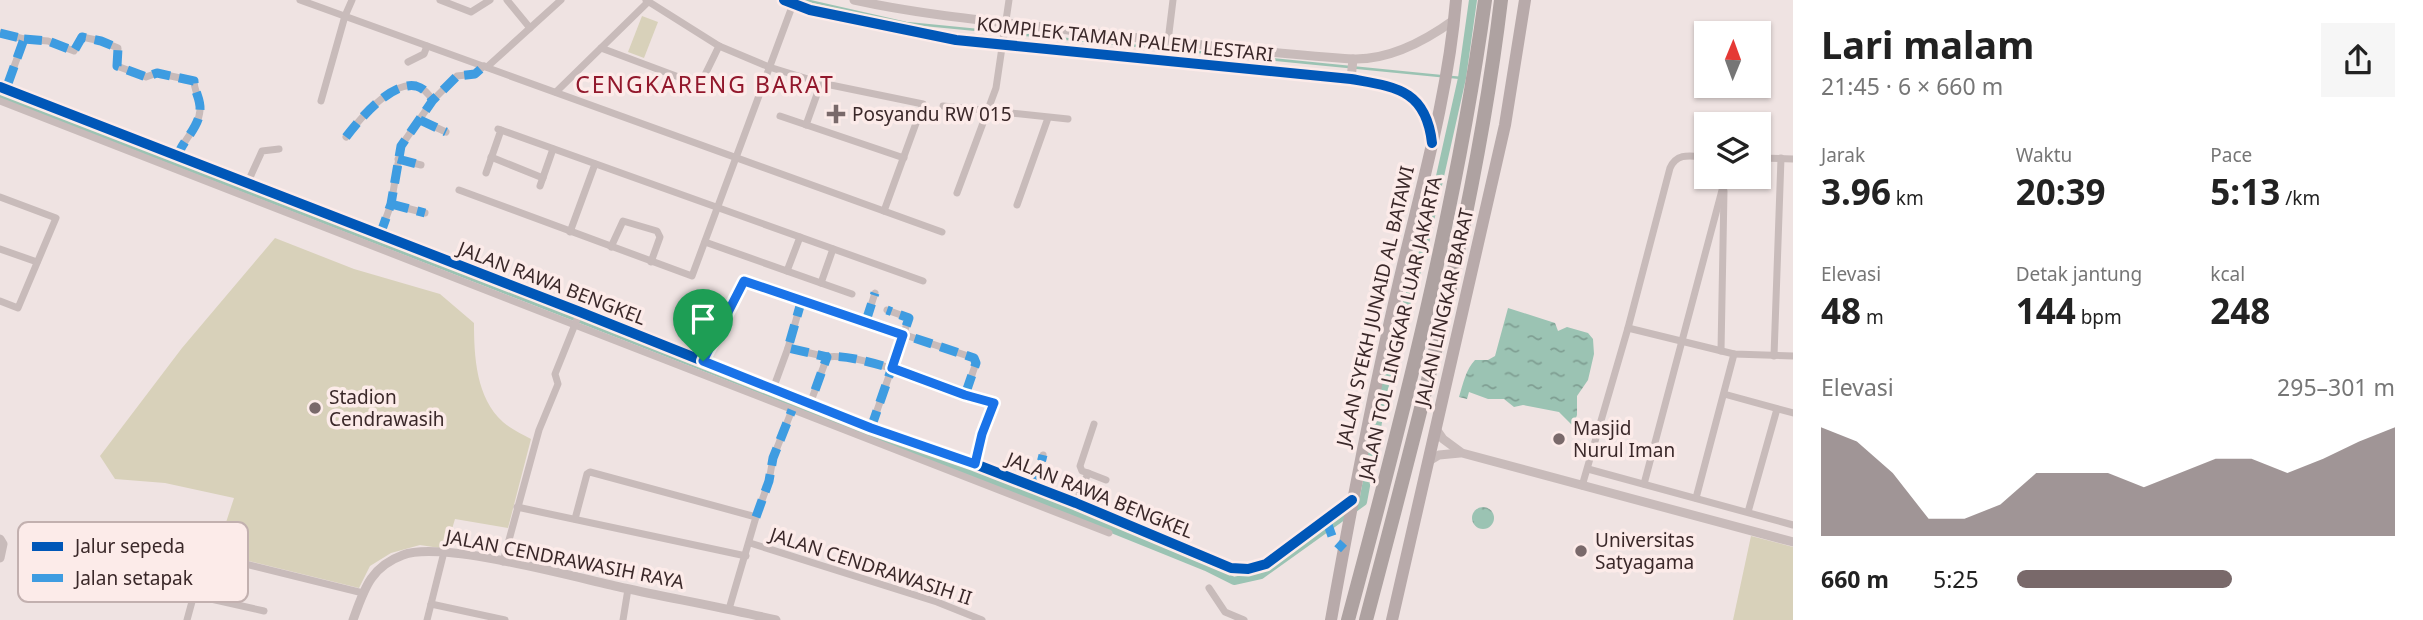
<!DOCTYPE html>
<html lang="id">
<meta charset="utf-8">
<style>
:root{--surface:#fff;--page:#f6f6f6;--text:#222;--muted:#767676;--accent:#79696a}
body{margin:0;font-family:"Noto Sans",sans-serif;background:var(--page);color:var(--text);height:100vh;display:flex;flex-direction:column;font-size:26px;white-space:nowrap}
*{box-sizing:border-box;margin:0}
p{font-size:23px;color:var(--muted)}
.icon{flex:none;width:38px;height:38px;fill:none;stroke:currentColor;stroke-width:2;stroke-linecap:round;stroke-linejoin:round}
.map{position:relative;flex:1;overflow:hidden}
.sheet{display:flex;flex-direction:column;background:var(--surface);width:630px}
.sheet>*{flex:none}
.needle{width:46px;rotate:1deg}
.buttons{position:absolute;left:1694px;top:21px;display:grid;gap:14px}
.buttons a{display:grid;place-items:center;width:77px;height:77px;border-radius:0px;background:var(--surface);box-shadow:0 2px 5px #0004;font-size:35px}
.pin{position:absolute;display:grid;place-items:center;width:60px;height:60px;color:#fff;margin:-72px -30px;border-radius:50% 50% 50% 0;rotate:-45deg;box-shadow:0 0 7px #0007}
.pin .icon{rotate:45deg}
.round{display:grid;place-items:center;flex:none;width:74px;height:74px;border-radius:0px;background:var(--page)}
.summary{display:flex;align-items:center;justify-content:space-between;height:119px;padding:0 28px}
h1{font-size:38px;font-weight:700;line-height:52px}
.metrics{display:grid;grid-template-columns:repeat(3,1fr);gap:10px;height:119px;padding:7px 28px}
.metrics div{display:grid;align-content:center}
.metrics b{font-size:35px;font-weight:700}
.metrics small{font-size:19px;font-weight:400}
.metrics p{font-size:19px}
.chart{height:196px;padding:14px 28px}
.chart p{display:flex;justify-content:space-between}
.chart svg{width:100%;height:126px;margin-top:7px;fill:var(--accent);opacity:.7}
ul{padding:0 28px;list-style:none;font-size:23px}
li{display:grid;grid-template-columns:112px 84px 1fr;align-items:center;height:52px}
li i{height:18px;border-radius:9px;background:var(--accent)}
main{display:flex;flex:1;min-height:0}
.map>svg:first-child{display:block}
.grass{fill:#d8d1ba}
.water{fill:url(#water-ripples)}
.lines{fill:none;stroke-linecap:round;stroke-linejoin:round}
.stream{stroke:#9bc3b3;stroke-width:2.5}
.canal{stroke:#9bc3b3;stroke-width:8}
.minor{stroke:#c8bbba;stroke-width:7}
.tertiary{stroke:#c8bbba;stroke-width:9}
.primary{stroke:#b8aaaa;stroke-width:12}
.motorway{stroke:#aea2a1;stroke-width:14}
.quiet{stroke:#3e9ce1;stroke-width:9;stroke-dasharray:18 9;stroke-linecap:butt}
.cycleway-casing{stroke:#fcebe9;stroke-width:15}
.cycleway{stroke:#0057b8;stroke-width:10}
.route-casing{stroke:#fff;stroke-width:14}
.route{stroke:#1a73e8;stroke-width:9}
.poi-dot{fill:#79696a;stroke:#fcebe9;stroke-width:2.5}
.labels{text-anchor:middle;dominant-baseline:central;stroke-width:7;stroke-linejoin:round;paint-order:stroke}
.street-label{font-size:19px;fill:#3a2829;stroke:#fcebe9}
.poi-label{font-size:19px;fill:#3a2829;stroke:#fcebe9;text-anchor:start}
.quarter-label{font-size:23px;letter-spacing:2px;fill:#92182c;stroke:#fcebe9}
.key{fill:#fcebe9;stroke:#c2b0af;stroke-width:2}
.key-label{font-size:19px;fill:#3a2829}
</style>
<main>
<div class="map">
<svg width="1793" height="620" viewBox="0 0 1793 620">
<defs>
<pattern id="water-ripples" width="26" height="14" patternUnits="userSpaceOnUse" patternTransform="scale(1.75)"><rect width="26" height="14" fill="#9bc3b3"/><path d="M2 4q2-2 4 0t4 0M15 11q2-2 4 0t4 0" fill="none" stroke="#7f9e92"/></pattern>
</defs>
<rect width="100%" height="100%" fill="#efe3e2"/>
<!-- grass -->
<g class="grass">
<path d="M642 16 658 22 644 58 628 52Z"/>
<path d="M275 238 354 269 440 294 474 323C474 356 476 398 503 422 511 429 522 434 531 439L508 528 455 519 446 549 420 545 391 553 370 566 359 588 216 553 234 498 165 483 115 479 100 456 182 348Z"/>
<path d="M1751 536 1793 547V620H1733Z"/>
</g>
<!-- water -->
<g class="water">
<path d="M1508 308 1555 323 1558 331 1567 327 1588 333 1593 339 1594 354 1588 380 1577 396V415L1573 426 1559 412 1523 405 1514 407 1504 399H1488L1469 392 1467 399 1459 397C1463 384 1466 369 1475 360H1488L1495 356Z"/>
<circle cx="1483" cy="518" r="11"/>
</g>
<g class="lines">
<!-- stream -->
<g class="stream">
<path d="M805 0 906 23 1440 76"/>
<path d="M1451 77 1462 78"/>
</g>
<!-- canal -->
<path class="canal" d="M0 98 31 106C423 258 816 409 1206 567L1234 581 1261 575 1363 502 1391 353 1423 252 1462 78 1473 0"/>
<!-- minor -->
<g class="minor">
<path d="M300 0 942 232"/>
<path d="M440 0 471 12 490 0"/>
<path d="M507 0 530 28"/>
<path d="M646 0 719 46 769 67 821 83 923 104 884 211"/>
<path d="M0 33 24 39 6 89"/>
<path d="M24 39 48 41 74 51 82 37 101 41 118 48 117 66 146 77 157 73 194 81C194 91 201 99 200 110 199 128 182 141 177 157"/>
<path d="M1168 41 1173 0"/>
<path d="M601 48 700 85 719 46"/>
<path d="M408 62 424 54 427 46"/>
<path d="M487 67 561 0"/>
<path d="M0 87 580 312 871 428 975 464 1076 503 1231 568 1248 569 1266 564 1352 500"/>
<path d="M556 92 648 2"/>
<path d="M0 101 1109 533"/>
<path d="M321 101 345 16 352 0"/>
<path d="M943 106 1068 119"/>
<path d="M780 116 904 158"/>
<path d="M420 120 446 132"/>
<path d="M806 125 821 83"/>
<path d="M498 129 923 281"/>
<path d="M346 137C359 120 391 81 416 86 424 88 428 94 433 100"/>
<path d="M491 157 543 178"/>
<path d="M1759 158 1793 159"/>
<path d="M398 159 421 165"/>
<path d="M486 173 501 130"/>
<path d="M247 184 262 151 279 149"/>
<path d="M540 186 553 149"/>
<path d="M459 190 692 276 793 4"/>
<path d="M957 193 996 88 1009 0"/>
<path d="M0 197 56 218 18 308 0 301"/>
<path d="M391 204 425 213"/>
<path d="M1017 205 1048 118"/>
<path d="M570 232 595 164"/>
<path d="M380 235 391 204 401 146 433 100 457 76 475 74 484 66"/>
<path d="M705 242 852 294"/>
<path d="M611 247 623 221 657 231 660 237 651 262"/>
<path d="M0 249 37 262"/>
<path d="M787 271 800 237"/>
<path d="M821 283 833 249"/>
<path d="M802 299 788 348 827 357 810 404"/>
<path d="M866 321 875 293"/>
<path d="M1628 328 1734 354 1793 356"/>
<path d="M1721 351 1724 191"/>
<path d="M1774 356 1781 158"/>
<path d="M703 361 744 281 974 358 976 363 965 395C936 383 855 352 827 357"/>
<path d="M773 389 788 348"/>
<path d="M1724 394 1793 413"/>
<path d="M965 395 994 403 982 434 975 464"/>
<path d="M871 428 909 318 887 310"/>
<path d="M1588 469 1793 525"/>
<path d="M1088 473 1106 480"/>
<path d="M1644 484 1725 179"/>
<path d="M1582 486 1628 328 1670 168C1677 152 1691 156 1706 157"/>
<path d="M1035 487 1043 455"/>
<path d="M1696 498 1734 354"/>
<path d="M1076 503 1088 473 1082 471 1080 466 1094 424"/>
<path d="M517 507 746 556"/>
<path d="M1748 512 1777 409"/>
<path d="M756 517 769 481 773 458 792 410"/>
<path d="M575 519 587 474 590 472 756 517 729 609"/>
<path d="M127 538 205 554 363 593"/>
<path d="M750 543 937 602 982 620"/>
<path d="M503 562 539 430 558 384 555 374 580 312"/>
<path d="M1209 588 1225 612 1244 620"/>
<path d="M193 595 264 611"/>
<path d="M431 604 505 620"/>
<path d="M187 620 205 554"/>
<path d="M427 620 444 552"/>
<path d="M623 620 628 589"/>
</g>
<!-- tertiary -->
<g class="tertiary">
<path d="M784 0 810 10 956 40 1351 79C1390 86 1426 89 1432 138"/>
<path d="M854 0C927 16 1002 22 1076 31 1169 41 1261 53 1353 59 1389 60 1425 41 1454 20"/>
<path d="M1351 79 1353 59"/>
<path d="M1436 429 1443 439 1462 453 1793 542"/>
<path d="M1429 461 1439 455 1460 453"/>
<path d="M0 539 3 544 0 558"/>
<path d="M353 620C364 590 370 567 403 555 442 540 577 578 624 588 675 599 726 608 776 620"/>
</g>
<!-- primary -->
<g class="primary">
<path d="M1331 620C1351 508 1372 397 1398 286 1420 191 1448 97 1456 0"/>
<path d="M1392 620 1505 125 1525 0"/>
</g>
<!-- motorway -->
<g class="motorway">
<path d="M1348 620C1403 416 1456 210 1485 0"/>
<path d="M1366 620C1420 415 1476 211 1501 0"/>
</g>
<!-- quiet -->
<g class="quiet">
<path d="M0 33 24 39 6 89"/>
<path d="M24 39 48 41 74 51 82 37 101 41 118 48 117 66 146 77 157 73 194 81C194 91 201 99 200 110 199 128 182 141 177 157"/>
<path d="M420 120 446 132"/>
<path d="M346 137C359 120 391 81 416 86 424 88 428 94 433 100"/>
<path d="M398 159 421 165"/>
<path d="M391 204 425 213"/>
<path d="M380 235 391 204 401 146 433 100 457 76 475 74 484 66"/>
<path d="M802 299 788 348 827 357 810 404"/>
<path d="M866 321 875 293"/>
<path d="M703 361 744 281 974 358 976 363 965 395C936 383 855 352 827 357"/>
<path d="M965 395 994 403 982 434 975 464"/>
<path d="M871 428 909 318 887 310"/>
<path d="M1035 487 1043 455"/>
<path d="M756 517 769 481 773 458 792 410"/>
<path d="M1326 519 1333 539 1344 549"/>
</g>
<!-- cycleway casing -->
<g class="cycleway-casing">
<g id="cycleway">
<path d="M784 0 810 10 956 40 1351 79C1395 87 1426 89 1432 143"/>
<path d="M0 87 580 312 871 428 975 464 1076 503 1231 568 1248 569 1266 564 1352 500"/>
</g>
</g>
<!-- cycleway -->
<use href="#cycleway" class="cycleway"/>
</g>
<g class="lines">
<!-- route casing -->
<g class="route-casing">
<path id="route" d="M744 281 903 335 892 368 965 395 994 403 982 434 975 464 871 428 703 361Z"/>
</g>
<!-- route -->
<use href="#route" class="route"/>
</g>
<!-- markers -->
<g class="poi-dot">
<path d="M832.5 103.5h7v7h7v7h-7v7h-7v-7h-7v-7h7z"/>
<circle cx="315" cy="408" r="7"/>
<circle cx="1559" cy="439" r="7"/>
<circle cx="1581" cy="551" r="7"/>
</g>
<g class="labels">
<!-- street labels -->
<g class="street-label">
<text transform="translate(1125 39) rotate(6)">KOMPLEK TAMAN PALEM LESTARI</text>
<text transform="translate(552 283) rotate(21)">JALAN RAWA BENGKEL</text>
<text transform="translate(1375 306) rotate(-77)">JALAN SYEKH JUNAID AL BATAWI</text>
<text transform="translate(1444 307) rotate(-77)">JALAN LINGKAR BARAT</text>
<text transform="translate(1400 328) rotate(-77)">JALAN TOL LINGKAR LUAR JAKARTA</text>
<text transform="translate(1100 495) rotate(22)">JALAN RAWA BENGKEL</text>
<text transform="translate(565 559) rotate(11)">JALAN CENDRAWASIH RAYA</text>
<text transform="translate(871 566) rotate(18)">JALAN CENDRAWASIH II</text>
</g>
<!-- poi labels -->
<g class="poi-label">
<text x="852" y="114">Posyandu RW 015</text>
<text x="329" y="397">Stadion<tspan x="329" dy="22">Cendrawasih</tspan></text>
<text x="1573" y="428">Masjid<tspan x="1573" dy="22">Nurul Iman</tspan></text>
<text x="1595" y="540">Universitas<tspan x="1595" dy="22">Satyagama</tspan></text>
</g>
<!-- quarter labels -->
<g class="quarter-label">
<text x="705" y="84">CENGKARENG BARAT</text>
</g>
</g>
<!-- legend -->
<rect x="18" y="522" width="230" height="80" rx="10" class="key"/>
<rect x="32" y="542" width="31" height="9" fill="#0057b8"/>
<rect x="32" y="574" width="31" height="8" fill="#3e9ce1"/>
<g class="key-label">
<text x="75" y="553">Jalur sepeda</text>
<text x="75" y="585">Jalan setapak</text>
</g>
</svg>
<div class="buttons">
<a><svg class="needle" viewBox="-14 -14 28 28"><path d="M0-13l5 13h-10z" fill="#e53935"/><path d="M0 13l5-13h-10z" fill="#767676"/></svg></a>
<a><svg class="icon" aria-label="layers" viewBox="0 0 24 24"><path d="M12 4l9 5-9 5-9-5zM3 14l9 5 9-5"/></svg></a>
</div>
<div class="pin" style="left:703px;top:361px;background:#1e9e55"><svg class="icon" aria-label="arrive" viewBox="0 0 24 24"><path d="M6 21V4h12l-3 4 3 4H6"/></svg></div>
</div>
<section class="sheet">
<div class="summary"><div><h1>Lari malam</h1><p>21:45 · 6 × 660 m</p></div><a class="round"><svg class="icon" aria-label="share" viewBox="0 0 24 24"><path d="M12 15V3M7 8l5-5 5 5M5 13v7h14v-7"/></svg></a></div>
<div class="metrics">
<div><p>Jarak</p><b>3.96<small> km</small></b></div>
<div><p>Waktu</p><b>20:39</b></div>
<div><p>Pace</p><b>5:13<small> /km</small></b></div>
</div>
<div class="metrics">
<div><p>Elevasi</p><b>48<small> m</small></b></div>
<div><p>Detak jantung</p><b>144<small> bpm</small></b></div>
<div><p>kcal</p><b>248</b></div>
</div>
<div class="chart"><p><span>Elevasi</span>295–301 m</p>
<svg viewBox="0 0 160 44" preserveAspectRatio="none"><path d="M0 44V6L10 11L20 22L30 38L40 38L50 33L60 22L70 22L80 22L90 27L100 22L110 17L120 17L130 22L140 17L150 11L160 6V44z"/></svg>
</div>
<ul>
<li><b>660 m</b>5:25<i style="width:57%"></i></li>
</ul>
</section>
</main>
